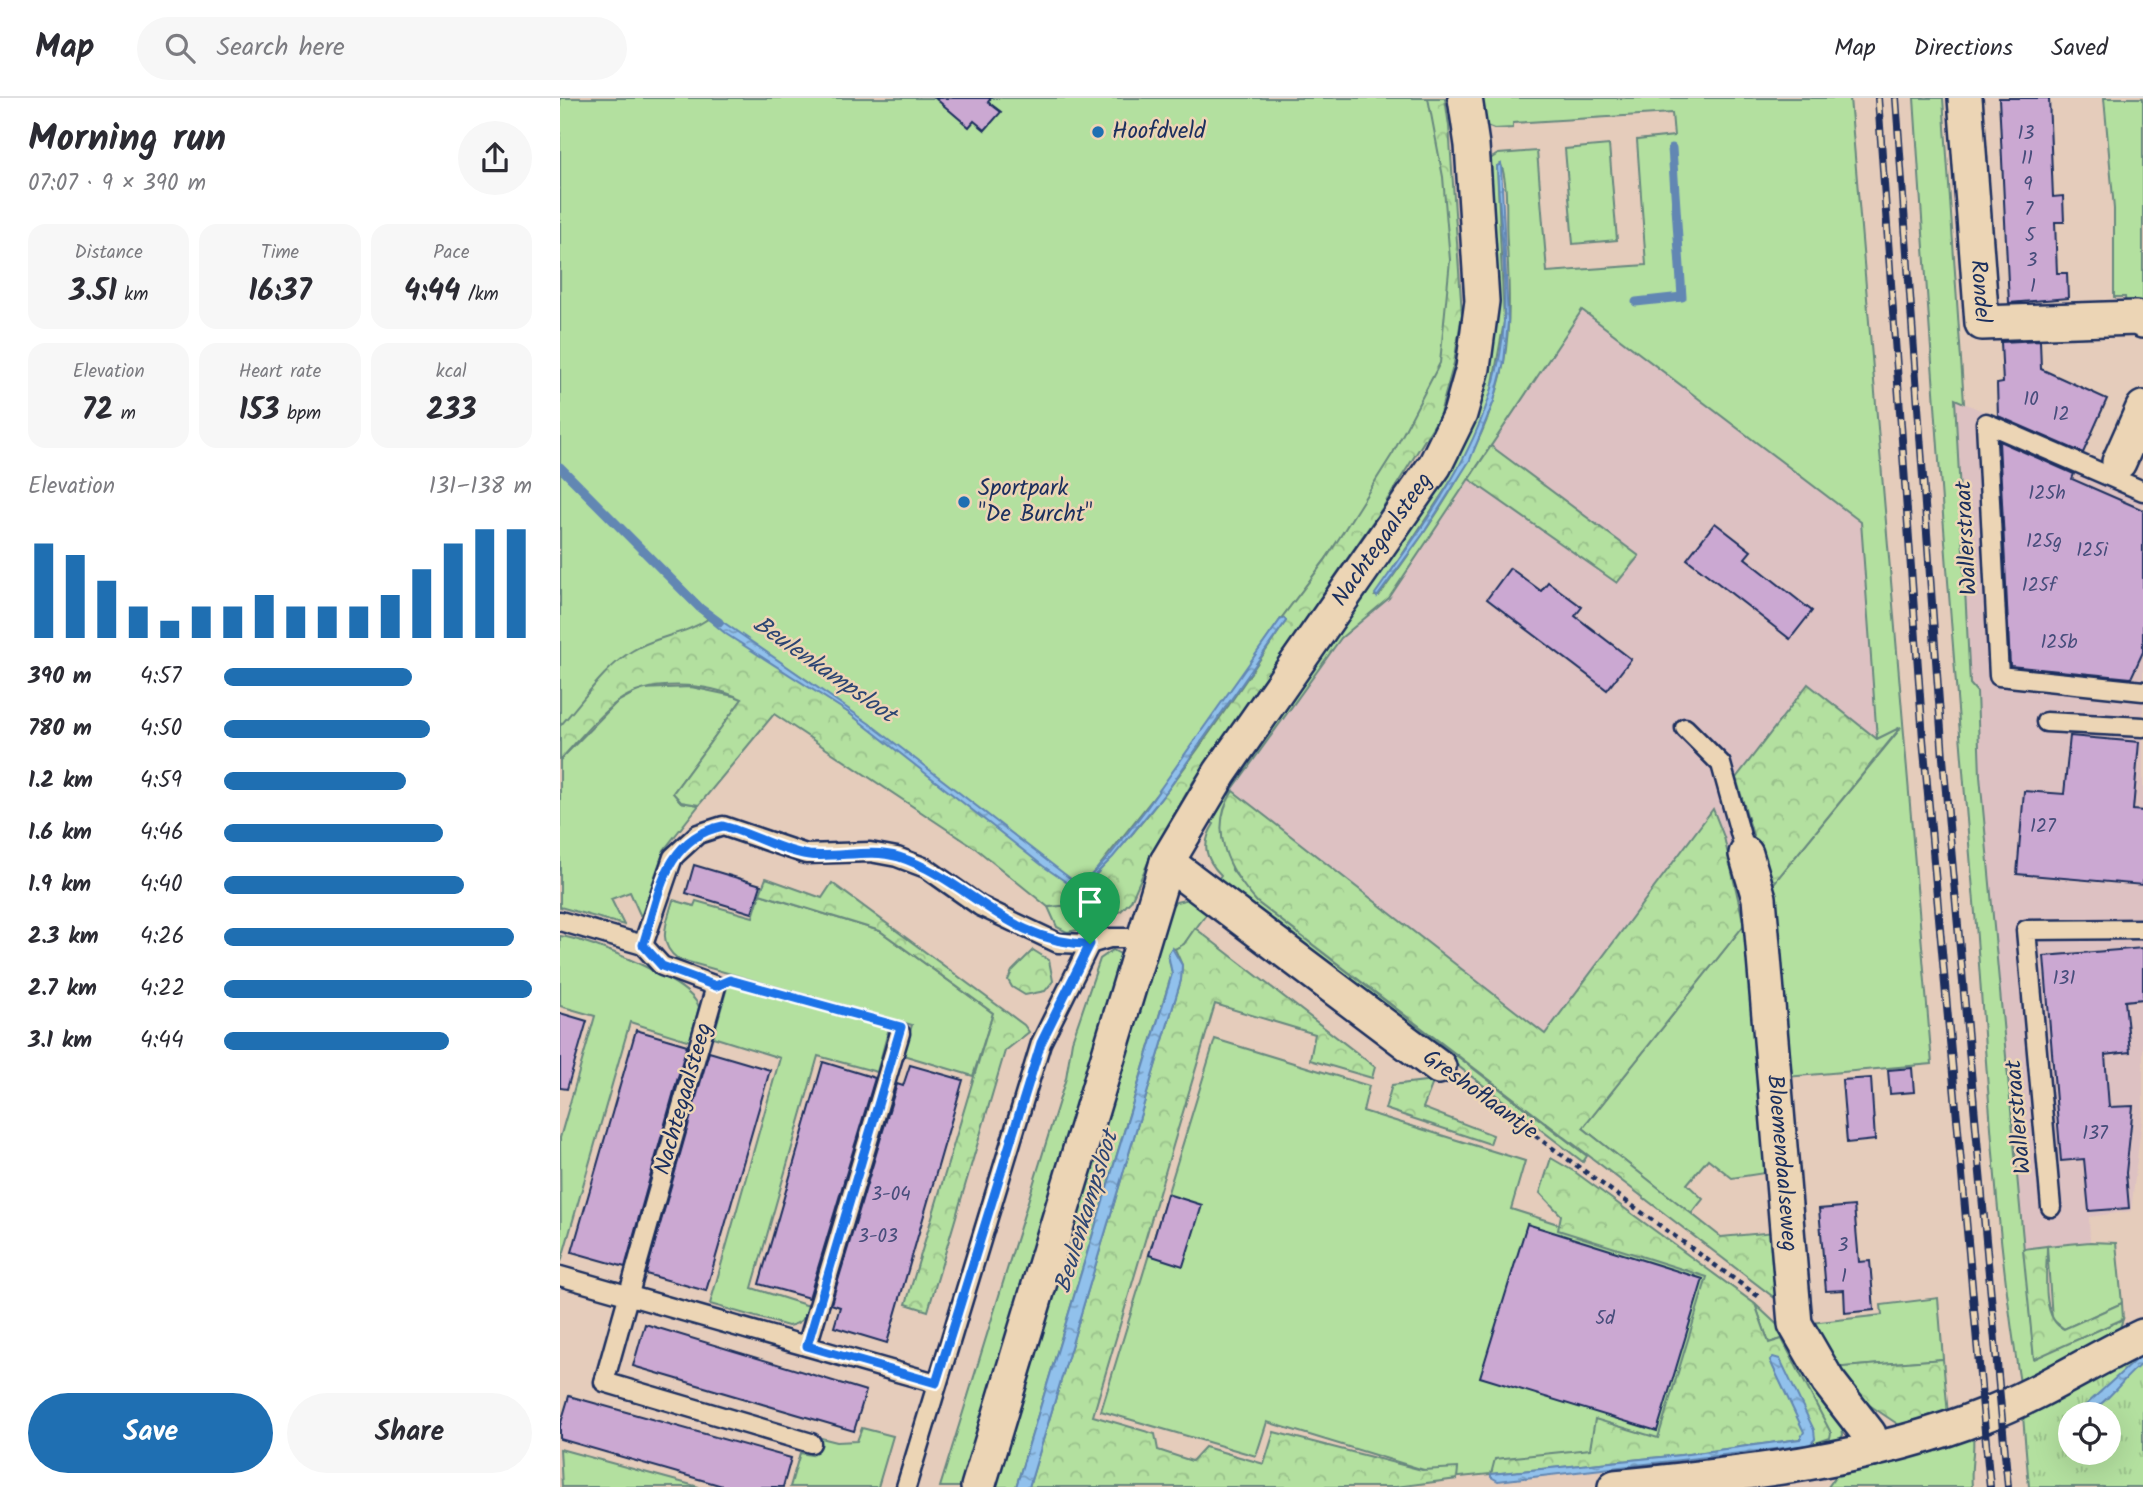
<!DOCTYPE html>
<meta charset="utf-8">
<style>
:root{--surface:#fff;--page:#f7f7f7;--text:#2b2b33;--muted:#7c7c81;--line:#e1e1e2;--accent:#1f6fb2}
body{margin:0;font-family:Kalam,sans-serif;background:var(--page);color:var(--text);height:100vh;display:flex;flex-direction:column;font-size:26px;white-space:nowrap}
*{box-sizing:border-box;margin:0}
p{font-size:23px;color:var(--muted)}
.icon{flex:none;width:38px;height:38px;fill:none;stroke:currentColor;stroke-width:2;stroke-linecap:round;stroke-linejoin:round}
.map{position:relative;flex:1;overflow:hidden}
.side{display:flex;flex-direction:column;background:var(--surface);width:560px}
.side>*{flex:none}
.fabs{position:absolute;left:1498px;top:1304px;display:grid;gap:14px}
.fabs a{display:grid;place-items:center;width:63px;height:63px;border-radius:50%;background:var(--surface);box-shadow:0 7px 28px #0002;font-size:35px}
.pin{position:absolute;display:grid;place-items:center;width:60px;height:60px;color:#fff;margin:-72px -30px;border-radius:50% 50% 50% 0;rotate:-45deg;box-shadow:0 0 7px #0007}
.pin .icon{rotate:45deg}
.round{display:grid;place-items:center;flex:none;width:74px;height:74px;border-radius:37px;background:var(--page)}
.headline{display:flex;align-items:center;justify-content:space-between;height:119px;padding:0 28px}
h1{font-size:38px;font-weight:800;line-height:52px}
.figures{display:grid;grid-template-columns:repeat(3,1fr);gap:10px;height:119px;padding:7px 28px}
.figures div{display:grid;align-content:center;border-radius:18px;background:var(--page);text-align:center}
.figures b{font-size:30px;font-weight:800}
.figures small{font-size:19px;font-weight:400}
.figures p{font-size:19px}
.chart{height:196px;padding:14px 28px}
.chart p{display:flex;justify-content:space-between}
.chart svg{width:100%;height:126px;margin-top:7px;stroke:var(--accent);stroke-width:6}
.primary-button{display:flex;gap:14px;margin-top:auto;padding:14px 28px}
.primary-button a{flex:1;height:80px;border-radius:42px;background:var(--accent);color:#fff;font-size:28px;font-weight:800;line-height:80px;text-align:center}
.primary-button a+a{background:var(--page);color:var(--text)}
ul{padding:0 28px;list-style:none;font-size:23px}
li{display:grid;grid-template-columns:112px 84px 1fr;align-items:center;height:52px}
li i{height:18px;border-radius:9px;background:var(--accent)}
header{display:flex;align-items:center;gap:42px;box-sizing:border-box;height:98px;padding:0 35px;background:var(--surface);border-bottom:2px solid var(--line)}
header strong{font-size:33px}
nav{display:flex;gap:38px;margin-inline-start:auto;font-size:24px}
.search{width:490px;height:63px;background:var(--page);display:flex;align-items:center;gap:18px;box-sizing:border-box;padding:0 24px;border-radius:38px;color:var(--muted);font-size:26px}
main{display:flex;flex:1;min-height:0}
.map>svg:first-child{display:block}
.built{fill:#ddc1c2}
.grass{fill:#b3e09f;stroke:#67887e;stroke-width:2;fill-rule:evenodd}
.forest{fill:url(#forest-crowns);stroke:#67887e;stroke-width:2}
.park{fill:url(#park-tufts);stroke:#67887e;stroke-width:2;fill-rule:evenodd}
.water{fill:url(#water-ripples);stroke:#6287b3;stroke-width:2}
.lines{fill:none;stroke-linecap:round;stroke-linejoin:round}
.stream{stroke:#6287b3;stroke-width:9}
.building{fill:#cba8d2;stroke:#1b2f5e;stroke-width:2}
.lane-casing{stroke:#1b2f5e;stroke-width:23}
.street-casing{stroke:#1b2f5e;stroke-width:38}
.path{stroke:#1b2f5e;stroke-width:4.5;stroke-dasharray:5 5;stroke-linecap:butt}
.lane{stroke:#ecd5b5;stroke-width:18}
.street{stroke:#ecd5b5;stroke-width:33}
.rail-casing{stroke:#1b2f5e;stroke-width:8}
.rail{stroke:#ecd5b5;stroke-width:5;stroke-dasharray:16;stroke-linecap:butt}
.route-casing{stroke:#fff;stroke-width:14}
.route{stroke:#1a73e8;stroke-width:9}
.poi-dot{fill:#1f6fb2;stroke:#ecd5b5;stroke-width:2.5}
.labels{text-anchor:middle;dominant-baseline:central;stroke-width:5;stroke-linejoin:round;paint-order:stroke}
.number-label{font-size:19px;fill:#474d7b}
.poi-label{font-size:23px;fill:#1b2f5e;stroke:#ecd5b5;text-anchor:start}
.street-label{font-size:23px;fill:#1b2f5e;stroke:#ecd5b5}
.water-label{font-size:24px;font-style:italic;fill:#2d4573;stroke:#ecd5b5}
</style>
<header>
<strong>Map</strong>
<div class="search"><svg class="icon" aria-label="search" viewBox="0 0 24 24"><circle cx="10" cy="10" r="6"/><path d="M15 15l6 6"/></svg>Search here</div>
<nav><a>Map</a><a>Directions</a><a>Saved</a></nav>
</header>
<main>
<section class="side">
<div class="headline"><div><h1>Morning run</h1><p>07:07 · 9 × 390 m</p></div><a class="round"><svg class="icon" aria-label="share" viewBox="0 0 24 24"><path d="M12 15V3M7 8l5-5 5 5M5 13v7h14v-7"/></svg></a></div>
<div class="figures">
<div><p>Distance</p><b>3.51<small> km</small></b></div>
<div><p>Time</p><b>16:37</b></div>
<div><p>Pace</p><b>4:44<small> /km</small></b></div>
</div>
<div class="figures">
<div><p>Elevation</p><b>72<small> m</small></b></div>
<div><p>Heart rate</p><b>153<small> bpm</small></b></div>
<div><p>kcal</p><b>233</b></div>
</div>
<div class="chart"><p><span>Elevation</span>131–138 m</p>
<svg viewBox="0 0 160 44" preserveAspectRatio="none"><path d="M5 44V11M15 44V15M25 44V24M35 44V33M45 44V38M55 44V33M65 44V33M75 44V29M85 44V33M95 44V33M105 44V33M115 44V29M125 44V20M135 44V11M145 44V6M155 44V6"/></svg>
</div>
<ul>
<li><b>390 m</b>4:57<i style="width:61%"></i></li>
<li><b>780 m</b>4:50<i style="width:67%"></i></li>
<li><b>1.2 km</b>4:59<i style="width:59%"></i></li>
<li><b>1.6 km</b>4:46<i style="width:71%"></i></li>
<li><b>1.9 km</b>4:40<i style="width:78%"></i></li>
<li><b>2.3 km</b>4:26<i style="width:94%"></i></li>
<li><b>2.7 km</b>4:22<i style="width:100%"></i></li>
<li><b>3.1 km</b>4:44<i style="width:73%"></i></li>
</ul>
<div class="primary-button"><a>Save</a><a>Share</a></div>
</section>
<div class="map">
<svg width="1583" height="1389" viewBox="0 0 1583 1389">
<defs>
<pattern id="forest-crowns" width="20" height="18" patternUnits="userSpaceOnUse" patternTransform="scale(1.75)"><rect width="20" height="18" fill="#b3e09f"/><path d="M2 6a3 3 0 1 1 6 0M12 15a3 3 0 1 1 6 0" fill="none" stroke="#99c08b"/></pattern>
<pattern id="park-tufts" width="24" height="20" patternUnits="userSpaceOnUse" patternTransform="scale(1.75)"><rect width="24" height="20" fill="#b3e09f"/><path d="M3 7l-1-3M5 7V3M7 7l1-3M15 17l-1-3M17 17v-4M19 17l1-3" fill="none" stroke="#99c08b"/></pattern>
<pattern id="water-ripples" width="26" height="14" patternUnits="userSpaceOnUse" patternTransform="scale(1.75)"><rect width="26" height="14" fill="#91c1ec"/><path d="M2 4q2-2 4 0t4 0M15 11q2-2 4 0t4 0" fill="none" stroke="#769dc2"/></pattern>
</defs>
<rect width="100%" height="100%" fill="#e5ccbb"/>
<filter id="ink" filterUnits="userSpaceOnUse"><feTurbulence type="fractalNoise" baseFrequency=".0143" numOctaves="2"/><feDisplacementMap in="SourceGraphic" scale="14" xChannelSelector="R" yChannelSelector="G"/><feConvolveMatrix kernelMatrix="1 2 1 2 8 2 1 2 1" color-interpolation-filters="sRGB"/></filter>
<g filter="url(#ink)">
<!-- built -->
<g class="built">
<path d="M1018 199 1300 417 1317 656 1020 1027 647 715Z"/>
<path d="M1388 298 1583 383V1011L1571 1113 1529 1119 1530 1144 1463 1151 1405 611Z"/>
</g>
<!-- grass -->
<g class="grass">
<path d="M0 0H893L879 1 897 178 886 273 851 347 720 522 618 669 524 787 517 790 248 583 148 517 130 500 128 502 148 521 0 633Z"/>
<path d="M916 0H1290L1372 966 1227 979 1209 791 1340 631 1317 641 1301 424 1022 212 829 500 781 540 672 692 670 697 672 772 697 804 1027 1058 1023 1064 657 783 661 777C645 761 641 746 654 726L645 720 888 365 927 63 938 56 977 53 987 174 1086 167 1077 42 1114 38 1112 15 953 25V30L934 31 924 27ZM941 66C949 88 945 122 947 146 949 185 951 225 944 264 927 353 870 426 819 498H815L906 360 930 302 944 224 937 68Z"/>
<path d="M1354 0H1383L1404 305 1395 301 1410 586 1417 594 1420 678 1474 1260 1563 1221 1556 1241 1460 1285C1435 1134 1428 980 1416 827 1392 552 1372 276 1354 0Z"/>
<path d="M1544 0H1583V208H1566L1565 199H1554V111Z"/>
<path d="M1049 47 1057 142 1013 146 1005 51Z"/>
<path d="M131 589 183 600 113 695 121 704 139 707 104 752 81 819 70 794 51 801 64 827 0 809V662L57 604 81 591Z"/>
<path d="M200 796 320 833 433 915 413 978 343 957 352 927 118 861C96 845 107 824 113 802L134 808 136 803 193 819Z"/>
<path d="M634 800 651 810 624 846 615 851 612 850 608 856 612 875 456 1389H429L608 810 616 804Z"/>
<path d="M512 807 543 820 534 829 507 834 497 829 488 809Z"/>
<path d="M1184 827 1211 1074 1172 1080 1148 1061 1127 1086 1143 1101 1131 1116 1023 1030Z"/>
<path d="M0 838C28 841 130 882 139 909L130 943 70 924 1 1164 0 1040 35 918 0 908Z"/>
<path d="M553 852 562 857 406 1389H380L506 980 512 943 540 861Z"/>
<path d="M168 886 329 930 317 974 258 958 192 1190 249 1208C246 1220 240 1226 228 1228L150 1206 220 960 153 939Z"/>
<path d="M655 941 809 988 803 1013 965 1063 951 1111 1151 1175 1093 1360 890 1380 707 1324 696 1358 541 1313Z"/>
<path d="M1530 1144 1556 1145 1562 1205 1504 1231 1492 1221 1487 1148Z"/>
<path d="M1378 1200 1383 1261 1271 1270 1250 1225 1322 1217 1321 1207Z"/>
<path d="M1195 1206 1227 1236 1282 1328 1283 1337 1276 1346 1253 1350 1250 1347 1266 1343 1222 1241 1209 1245Z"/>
<path d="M302 1330 333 1338 318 1389H230L240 1355 252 1357 257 1339 277 1344 297 1343Z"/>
<path d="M1413 1336C1415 1356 1410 1367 1412 1389H1268L1276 1378 1285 1372Z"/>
<path d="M0 1351 139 1389H2Z"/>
</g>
<!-- forest -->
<g class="forest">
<path d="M868 0H885L889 28 902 216 894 265 879 319 823 409 633 684 594 751 571 803 561 813 543 820 512 807 488 809 415 750 214 616 139 707 121 704 113 695 182 601C147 585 90 580 57 604 36 619 18 643 0 662V628C22 604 44 570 72 553 95 538 125 537 148 521L289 615 521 792 523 790C602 710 663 616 726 523L724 520 720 522 766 461 833 355 880 265 890 162 883 79Z"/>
<path d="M931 348 1079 458 1057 485 909 381Z"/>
<path d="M1248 586 1317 641 1341 629 1209 791 1176 680Z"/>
<path d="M673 693 985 936 1153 711 1164 739 1184 827 1023 1030 1161 1139 1215 1134 1220 1204 697 804C669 773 647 732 673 693Z"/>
<path d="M206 780 262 800 272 785 464 927 469 934 445 953 368 1213 346 1206 433 915 320 833 200 796Z"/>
<path d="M635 830 815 969 812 980 750 962 755 936 655 906 533 1318 595 1336 598 1352 632 1363 645 1349 704 1366 714 1334 862 1372 898 1370 897 1381 836 1389H469L621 882 622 867 615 851 624 846Z"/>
<path d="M473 852 489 862 493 883 485 893 465 897 452 889 448 882 452 873Z"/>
<path d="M874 982 863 1010 933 1037 930 1046 825 1011 832 987Z"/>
<path d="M991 1060 1015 1074 1195 1206 1209 1245 1222 1241 1271 1335 1270 1340 1250 1347 1255 1341 1210 1262 1245 1334 1240 1341 1121 1357 931 1376 935 1361 1030 1351 1035 1321 1098 1340 1147 1179 998 1132 1001 1117 980 1095Z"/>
<path d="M1487 1148C1487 1171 1480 1221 1504 1231L1562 1205 1563 1221 1474 1261 1463 1151Z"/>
<path d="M1383 1261 1388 1317 1342 1329 1296 1298 1271 1270Z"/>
</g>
<!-- park -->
<path class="park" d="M1583 1255V1389H1469L1463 1318ZM1510 1316H1549V1354H1510Z"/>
<!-- water -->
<g class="water">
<path d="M941 66 948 224 944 264 934 303 910 362 863 436 817 499 815 496C874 412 938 329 944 223 946 172 940 119 937 68Z"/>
<path d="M153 517 310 626 520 788 547 761 586 711 720 522 724 520 726 523 607 693 553 759 519 793 483 768 289 615 166 536 148 521Z"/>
<path d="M612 850 622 867 621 882 469 1389H456L612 876 608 856Z"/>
<path d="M1583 1255V1265C1561 1279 1544 1316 1516 1316Z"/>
<path d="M1213 1259 1220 1261 1254 1332 1255 1341 1250 1347 938 1383 931 1379V1376L1121 1357 1240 1341 1244 1334 1213 1269 1210 1262Z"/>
</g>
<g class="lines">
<!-- stream -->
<g class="stream">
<path d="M1076 204 1122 199 1112 50"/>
<path d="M0 369 140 510 159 524"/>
</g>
</g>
<!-- building -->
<g class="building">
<path d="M375 0H431L428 4 441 14 425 32 414 23 409 29Z"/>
<path d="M1439 0H1489L1493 99 1503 98 1504 124H1495L1497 175H1507L1508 200 1449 205Z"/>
<path d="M1480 242 1481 271 1547 301 1523 355 1438 318 1437 286 1443 285 1441 244Z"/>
<path d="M1439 343 1514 376 1512 381 1583 412V554L1571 580 1450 568Z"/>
<path d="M1155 425 1191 453 1185 460 1252 513 1230 541 1127 461Z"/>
<path d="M950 470 981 493 988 484 1022 509 1015 518 1071 561 1047 592 927 501Z"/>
<path d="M1510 638 1579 644 1573 712 1583 713V787L1457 776 1464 693 1504 696Z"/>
<path d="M134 767 201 787 192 815 126 795Z"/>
<path d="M1583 850V901L1565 903 1570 954 1545 957 1549 1009 1573 1008 1566 1075 1569 1110 1529 1113 1524 1061 1501 1063 1484 858Z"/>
<path d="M0 915 27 923 7 991 0 990Z"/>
<path d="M76 932 127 947 65 1169 12 1154Z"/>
<path d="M149 954 210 972 146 1193 86 1176Z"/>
<path d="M263 964 315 980 249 1200 199 1186Z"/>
<path d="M350 967 403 982 327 1245 274 1229 280 1209 271 1206 337 986 343 988Z"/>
<path d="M1352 970 1354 994 1330 996 1328 972Z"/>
<path d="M1311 980 1315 1042 1287 1045 1282 982Z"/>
<path d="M607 1096 642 1107 623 1168 589 1157Z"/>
<path d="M1294 1108 1299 1164 1310 1163 1314 1212 1285 1215 1284 1192 1266 1193 1259 1111Z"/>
<path d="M967 1126 1143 1181 1097 1333 920 1279Z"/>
<path d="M85 1226 306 1293 294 1333 73 1268Z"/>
<path d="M9 1298 231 1360 223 1389H166L0 1341V1328Z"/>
</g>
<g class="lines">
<!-- lane casing -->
<g class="lane-casing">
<g id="lane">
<path d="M1583 393 1426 325 1439 578 1583 593"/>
<path d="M1486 624 1583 629"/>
<path d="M1125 630 1161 666 1186 756"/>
<path d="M0 823 83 847 113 759 138 736 163 728 246 756 310 754 337 759 366 770 420 808 498 845 530 846 550 840H583"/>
<path d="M83 847 102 868 156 888 44 1284 251 1345"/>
<path d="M1491 1109 1466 832 1583 831"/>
<path d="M0 1178 376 1285"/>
<path d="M247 1248 340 935"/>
<path d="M346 1389 481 945 530 846"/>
</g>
</g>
<!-- street casing -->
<g class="street-casing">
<g id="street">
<path id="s1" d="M1405 0 1422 225 1576 220 1583 223"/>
<path d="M1559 364 1583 310"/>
<path id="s2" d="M1186 756 1199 800 1235 1226 1268 1283 1309 1336 1313 1352"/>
<path d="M607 764 879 969"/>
<path id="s3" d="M418 1389 607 764 660 675 875 367 900 316 913 270 922 203 912 47 905 0"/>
<path d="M1055 1389C1180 1376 1307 1364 1425 1317 1480 1296 1530 1263 1583 1238"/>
</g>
</g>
<!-- path -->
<g class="path">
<path d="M179 884 323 924"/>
<path d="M902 985 1202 1201"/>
</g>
<!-- lane -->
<use href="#lane" class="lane"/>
<!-- street -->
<use href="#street" class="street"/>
<!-- rail casing -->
<g class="rail-casing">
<g id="rail">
<path d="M1318 0 1363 641 1430 1389"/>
<path d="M1336 0 1383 660 1448 1389"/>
</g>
</g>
<!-- rail -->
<use href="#rail" class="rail"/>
</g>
</g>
<g class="lines" filter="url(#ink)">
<!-- route casing -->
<g class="route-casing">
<path id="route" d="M163 728C191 735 220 753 249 757 279 760 309 750 339 759 408 781 448 846 530 846L481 945 376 1285 247 1248 341 929 170 882 156 888 102 868 83 847C99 798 104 740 163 728Z"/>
</g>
<!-- route -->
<use href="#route" class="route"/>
</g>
<!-- markers -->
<g class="poi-dot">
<circle cx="538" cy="34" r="7"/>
<circle cx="404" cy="404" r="7"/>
</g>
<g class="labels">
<!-- number labels -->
<g class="number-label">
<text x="1466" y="36">13</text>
<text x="1467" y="61">11</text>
<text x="1468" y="87">9</text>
<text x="1469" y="112">7</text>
<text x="1470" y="138">5</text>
<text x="1472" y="163">3</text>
<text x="1473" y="189">1</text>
<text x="1471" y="302">10</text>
<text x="1501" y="317">12</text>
<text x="1487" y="396">125h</text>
<text x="1484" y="444">125g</text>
<text x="1532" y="453">125i</text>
<text x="1479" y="488">125f</text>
<text x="1499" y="545">125b</text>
<text x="1483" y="729">127</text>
<text x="1504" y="881">131</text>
<text x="1535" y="1036">137</text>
<text x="331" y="1097">3-04</text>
<text x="318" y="1139">3-03</text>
<text x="1283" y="1148">3</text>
<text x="1284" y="1179">1</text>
<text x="1045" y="1221">5d</text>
</g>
<!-- poi labels -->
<g class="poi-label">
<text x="552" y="34">Hoofdveld</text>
<text x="418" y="391">Sportpark<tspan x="418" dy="26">"De Burcht"</tspan></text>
</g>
<!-- street labels -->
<g class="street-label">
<text stroke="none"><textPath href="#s1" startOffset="194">Rondel</textPath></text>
<text transform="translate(1407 440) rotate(-93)">Wallerstraat</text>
<text stroke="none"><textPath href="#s3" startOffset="1041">Nachtegaalsteeg</textPath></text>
<text transform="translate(920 997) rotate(36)">Greshoflaantje</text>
<text transform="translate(124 1001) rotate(-74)">Nachtegaalsteeg</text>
<text transform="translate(1459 1019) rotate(-95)">Wallerstraat</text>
<text stroke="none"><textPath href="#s2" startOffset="312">Bloemendaalseweg</textPath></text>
</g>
<!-- water labels -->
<g class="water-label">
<text transform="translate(264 572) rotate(35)">Beulenkampsloot</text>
<text transform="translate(527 1114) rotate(-73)">Beulenkampsloot</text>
</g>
</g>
</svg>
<div class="fabs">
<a><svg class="icon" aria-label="locate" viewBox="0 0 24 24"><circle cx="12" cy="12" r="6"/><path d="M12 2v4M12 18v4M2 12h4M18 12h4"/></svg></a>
</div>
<div class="pin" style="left:530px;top:846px;background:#1e9e55"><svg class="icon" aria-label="arrive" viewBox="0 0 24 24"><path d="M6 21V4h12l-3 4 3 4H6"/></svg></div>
</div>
</main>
